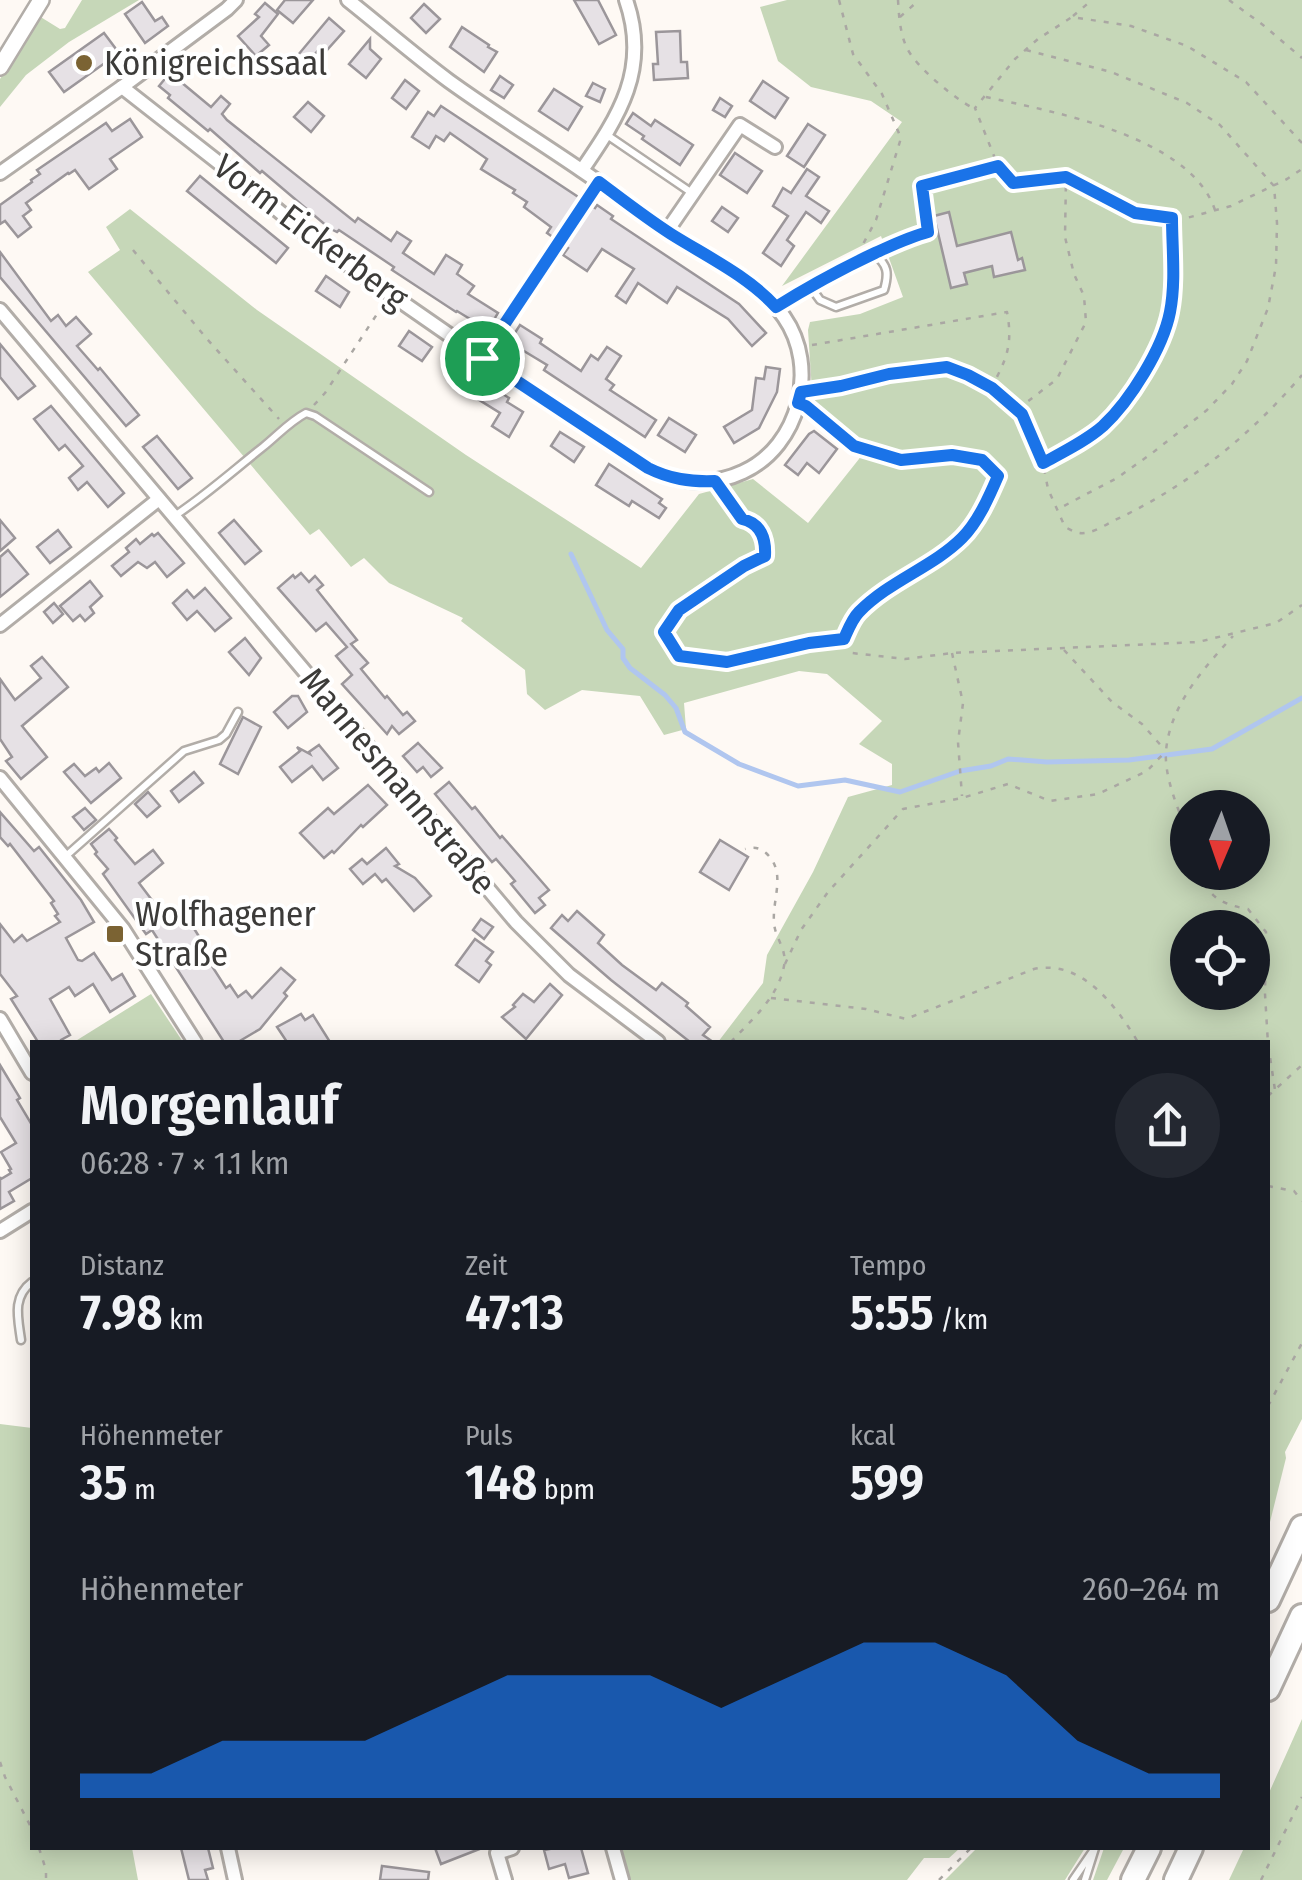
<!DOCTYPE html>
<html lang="de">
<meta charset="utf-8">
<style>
:root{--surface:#171b24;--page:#242831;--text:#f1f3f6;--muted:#9ea1a6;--accent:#1a73e8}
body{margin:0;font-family:"Fira Sans Condensed",sans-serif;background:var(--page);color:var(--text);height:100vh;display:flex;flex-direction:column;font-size:38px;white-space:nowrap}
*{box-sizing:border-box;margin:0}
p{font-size:32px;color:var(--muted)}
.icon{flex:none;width:55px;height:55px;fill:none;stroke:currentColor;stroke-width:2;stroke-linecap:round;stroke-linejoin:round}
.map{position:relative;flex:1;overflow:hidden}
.drawer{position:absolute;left:30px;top:1040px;width:1240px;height:810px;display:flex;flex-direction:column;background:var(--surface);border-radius:0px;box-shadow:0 5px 25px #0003}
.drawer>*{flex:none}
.needle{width:65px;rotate:182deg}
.tools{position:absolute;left:1170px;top:790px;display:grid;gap:20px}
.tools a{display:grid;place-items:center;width:100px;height:100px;border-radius:50%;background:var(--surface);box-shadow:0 5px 25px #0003;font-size:50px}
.pin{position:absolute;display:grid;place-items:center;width:85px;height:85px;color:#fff;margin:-42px;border:5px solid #fff;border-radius:50%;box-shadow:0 2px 10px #0007}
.round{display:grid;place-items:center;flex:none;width:105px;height:105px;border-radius:52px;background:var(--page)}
.overview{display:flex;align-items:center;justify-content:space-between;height:170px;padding:0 50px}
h1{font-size:55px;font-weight:600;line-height:75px}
.metrics{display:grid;grid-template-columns:repeat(3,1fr);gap:15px;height:170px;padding:10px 50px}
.metrics div{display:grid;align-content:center}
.metrics b{font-size:50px;font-weight:600}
.metrics small{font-size:28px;font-weight:400}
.metrics p{font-size:28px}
.chart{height:280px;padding:20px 50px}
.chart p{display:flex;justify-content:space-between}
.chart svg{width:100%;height:180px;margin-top:10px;fill:var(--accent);opacity:.7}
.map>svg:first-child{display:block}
.green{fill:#c6d7b8;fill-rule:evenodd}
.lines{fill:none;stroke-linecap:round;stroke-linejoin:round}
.stream{stroke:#b0c6ef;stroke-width:5}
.building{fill:#e6e1e5;stroke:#9b969a;stroke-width:2.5}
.service-casing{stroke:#b2ada8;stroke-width:11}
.minor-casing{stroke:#b2ada8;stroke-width:18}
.tertiary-casing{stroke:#b2ada8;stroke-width:20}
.motorway-casing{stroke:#b2ada8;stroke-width:28}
.path{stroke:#aaa7a3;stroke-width:2.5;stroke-dasharray:5 8;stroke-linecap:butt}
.service{stroke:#fff;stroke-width:6}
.minor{stroke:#fff;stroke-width:12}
.tertiary{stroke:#fff;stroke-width:15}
.motorway{stroke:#fff;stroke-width:22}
.route-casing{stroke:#fff;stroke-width:20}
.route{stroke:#1a73e8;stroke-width:12}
.poi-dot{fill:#7b6333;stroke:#fff;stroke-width:4}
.labels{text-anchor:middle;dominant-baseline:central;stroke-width:8;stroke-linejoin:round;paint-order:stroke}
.poi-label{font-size:35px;fill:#3c3b39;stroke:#fff;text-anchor:start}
.street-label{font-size:35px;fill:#3c3b39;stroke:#fff}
</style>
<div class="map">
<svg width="1302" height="1880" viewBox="0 0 1302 1880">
<rect width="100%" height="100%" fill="#fef9f4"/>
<!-- green -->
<g class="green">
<path d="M82 0H139L69 42 26 75 0 107V79L39 16 60 29 65 28Z"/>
<path d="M787 0H1302V1419L1285 1452 1286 1458 1268 1530V1042H718L763 983 767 955 813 872 848 797 892 785V764L859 744 882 721 827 674 799 671 684 703 686 729 664 735 640 696 582 690 545 710 527 694 525 670 461 621 463 618 389 583 364 558 351 567 319 529 310 535 88 272 120 250 106 227 130 209 257 310 466 455 641 568 699 494 753 479 808 523 859 459 866 446 813 406 808 330 810 322 860 314 903 297 881 236 782 286 902 122 871 101 811 87 778 61 760 7ZM1188 808H1252V872H1188ZM1188 928H1252V992H1188Z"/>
<path d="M151 994 183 1042H74Z"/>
<path d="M0 1424 32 1428V1848H132L138 1880H0Z"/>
<path d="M1302 1719V1880H1229L1244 1848H1268V1795Z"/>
<path d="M619 1848H960L949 1858H924L907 1880H628Z"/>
<path d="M977 1848H1085L1065 1880H945Z"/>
<path d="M1104 1848H1124L1107 1880H1093Z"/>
</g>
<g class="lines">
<!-- stream -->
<path class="stream" d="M571 554 607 630 623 649V658L630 668 665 695 676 708 685 732 739 764 798 786 845 780 900 792 960 771 991 766 1008 759 1047 762 1129 760 1212 749 1302 698"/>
</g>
<!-- building -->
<g class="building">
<path d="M285 0H313L293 23 277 10Z"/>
<path d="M574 0H598L616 35 599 44Z"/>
<path d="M142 2 155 21 162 17 168 26 145 43 125 14Z"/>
<path d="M265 3 278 14 261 36 269 45 256 56 238 36 259 17 255 14Z"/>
<path d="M424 4 440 19 426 33 411 18Z"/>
<path d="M329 18 344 31 327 50 322 46 307 63 298 55Z"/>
<path d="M462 27 489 45 488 47 497 52 484 72 450 47Z"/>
<path d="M680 31 681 62H687L688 78 654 80 653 64H658L656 32Z"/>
<path d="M104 33 119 53 64 92 49 72Z"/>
<path d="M370 39V49L381 59 366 78 349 64Z"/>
<path d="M178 63 189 73 181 82 211 107 221 96 230 104 222 114 227 120 355 222 358 218 391 241 397 232 411 241 403 253 434 274 446 255 462 265 457 274 474 286 468 294 498 313 488 330 457 311 456 312 392 270 394 267 339 230 337 232 329 228 262 171 260 173 210 129 208 131 168 98 170 95 159 86Z"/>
<path d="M500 76 513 85 504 98 491 90Z"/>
<path d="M405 80 419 91 406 109 392 98Z"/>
<path d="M763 81 788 98 775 118 750 101Z"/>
<path d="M593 83 605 89 600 102 586 96Z"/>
<path d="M554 89 582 107 568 130 539 111Z"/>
<path d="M720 98 732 106 725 117 713 110Z"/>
<path d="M308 102 324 116 311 132 294 117Z"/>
<path d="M441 106 595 208 597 205 613 216 611 219 739 304 766 333 752 346 728 319 677 287 667 303 638 283 626 303 616 296 634 269 602 249 587 271 563 255 568 248 547 233 551 227 524 207 527 202 513 193 515 190 481 169 487 159 450 133 444 141 436 136 429 148 412 137 428 112 434 116Z"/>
<path d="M633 113 651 126 655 120 693 145 680 165 642 139 644 136 626 124Z"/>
<path d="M130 119 142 137 110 159 117 169 89 189 75 170 69 174 68 173 26 203 31 210 23 216 31 227 18 237 5 221 0 224V205L32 182 31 180 40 174 37 170 106 123 112 131Z"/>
<path d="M808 124 825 135 804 167 787 156Z"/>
<path d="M735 153 762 171 747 193 720 175Z"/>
<path d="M807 169 819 177 806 196 829 211 821 223 806 212 787 240 794 246 781 266 763 253 788 216 773 206 783 188 791 193Z"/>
<path d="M200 176 288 248 276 263 187 191Z"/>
<path d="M722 207 738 218 728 232 712 221Z"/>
<path d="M949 212 957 246 1011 232 1018 260 1022 258 1025 270 994 277 992 266 964 273 967 284 951 288 934 216Z"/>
<path d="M0 252 51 321 58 315 66 326 76 317 91 334 77 346 98 370 100 368 139 415 126 426 0 277Z"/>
<path d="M326 276 349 292 340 307 316 291Z"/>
<path d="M520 325 542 339 540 343 581 371 591 355 598 360 607 347 621 356 606 379 614 385 610 390 656 420 645 437 544 370 547 365 509 342Z"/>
<path d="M409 331 432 347 422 361 399 346Z"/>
<path d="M0 344 35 386 18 399 0 377Z"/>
<path d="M766 367 780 369 777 392 759 428 734 443 724 427 752 410 756 378 764 379Z"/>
<path d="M477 377 509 398 507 402 523 412 509 437 492 426 500 413 468 393Z"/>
<path d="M51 406 124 493 108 507 87 482 78 490 69 478 83 466 65 445 59 450 34 419Z"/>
<path d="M669 418 696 435 685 452 658 435Z"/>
<path d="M814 431 837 449 819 473 807 463 798 475 785 465 809 434Z"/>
<path d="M560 432 584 447 574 462 551 446Z"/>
<path d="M157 436 192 478 178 489 143 447Z"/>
<path d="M609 464 662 499 659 503 666 508 659 518 632 501 629 506 596 485Z"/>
<path d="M0 520 15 538 0 551Z"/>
<path d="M234 520 261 551 245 564 219 533Z"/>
<path d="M58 530 71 547 50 563 37 547Z"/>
<path d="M158 533 184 563 167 577 155 562 147 568 138 562 121 576 112 566 129 552 126 548 136 539 140 544 152 534 154 536Z"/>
<path d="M8 550 28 574 0 597V557Z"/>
<path d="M301 573 309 582 315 576 323 585 317 590 357 640 351 644 368 663 361 669 385 698 387 696 403 715 407 712 415 721 399 734 392 726 387 734 342 684 352 675 336 656 347 647 326 623 316 631 278 588 293 575 295 578Z"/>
<path d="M90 581 102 596 90 607 94 613 85 621 80 615 73 621 60 606Z"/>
<path d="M205 588 231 618 215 631 197 611 187 620 173 603 187 590 194 598Z"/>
<path d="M54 603 63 614 53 623 44 612Z"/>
<path d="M245 638 261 658 249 675 229 652Z"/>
<path d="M42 657 68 687 22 726 47 757 21 779 6 761 12 757 0 739V679L15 700 41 678 31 666Z"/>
<path d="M292 696H298L307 712 288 728 274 712Z"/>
<path d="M243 717 261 727 238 774 220 764Z"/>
<path d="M418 743 442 768 431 777 423 767 417 772 403 756Z"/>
<path d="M319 745 338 768 323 780 312 766 292 782 280 767 300 751 297 747 310 754 309 752Z"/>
<path d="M109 763 121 778 91 803 64 772 74 764 85 776 96 768 99 772Z"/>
<path d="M194 772 203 783 179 802 171 791Z"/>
<path d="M449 782 472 809 475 807 500 838 502 836 549 890 539 898 545 905 535 913 511 884 515 881 496 859 492 862 435 794Z"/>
<path d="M368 785 387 805 363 827 361 825 334 853 332 851 324 858 300 833 328 808 334 814Z"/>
<path d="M148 792 160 806 147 817 135 804Z"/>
<path d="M85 808 96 820 84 830 73 817Z"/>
<path d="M0 812 34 851 39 847 81 900 94 922 66 938 78 960 82 961 94 953 112 980 122 974 135 996 110 1012 93 984 75 996 69 987 50 999 70 1035 61 1040V1042H38L11 999 17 996 0 974V924L14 942 22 935 27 941 60 922 55 916 58 914 51 903 54 901 10 844 8 846 0 837Z"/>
<path d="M109 829 117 838 115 840 135 864 153 850 163 863 139 883 161 912 166 907 174 917 183 911 205 946 201 949 226 988 230 985 238 997 246 991 252 998 281 968 295 980 284 993 287 996 260 1029 238 1042H224L152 930 146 934 103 874 108 869 95 854 97 852 91 844Z"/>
<path d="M720 840 748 857 729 890 700 872Z"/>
<path d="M386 848 399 864 395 866 415 878 431 896 414 911 386 879 382 882 375 874 363 884 350 869 362 859 367 864Z"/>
<path d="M577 911 604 935 598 943 622 965 656 990 662 983 688 1003 686 1006 710 1027 703 1035 713 1042H690L611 980 551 928 562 915 568 921Z"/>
<path d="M481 919 493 927 484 939 473 930Z"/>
<path d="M475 939 493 952 486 961 491 965 479 982 456 965Z"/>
<path d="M550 984 562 995 526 1039 502 1017 515 1007 513 1005 523 994 534 1002Z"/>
<path d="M301 1014 305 1020 313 1015 330 1042H287L277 1027Z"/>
<path d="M0 1065 20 1098 17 1100 32 1125V1178L9 1192 14 1201 0 1209V1177L1 1179 11 1173 9 1170 11 1169 1 1152 16 1143 0 1117Z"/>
<path d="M181 1848H208L213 1868 205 1870 208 1880H189Z"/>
<path d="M435 1848H482L441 1864Z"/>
<path d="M555 1848H581L588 1873 569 1878 565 1864 549 1869 544 1850Z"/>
<path d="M382 1866 429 1872 428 1880H380Z"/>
</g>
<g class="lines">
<!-- service casing -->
<g class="service-casing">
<g id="service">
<path d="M607 135 692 193"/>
<path d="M777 306 810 286 874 254C888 265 889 273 884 290L836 307 820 300 810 286"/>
<path d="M176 515C206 495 234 470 263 447 278 435 289 422 306 413L315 416 429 492"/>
<path d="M66 856 184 751 219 740 226 734 238 712"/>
<path d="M21 1340C18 1318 12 1297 32 1282"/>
<path d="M1073 1880 1095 1848 1085 1880"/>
</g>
</g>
<!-- minor casing -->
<g class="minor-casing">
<g id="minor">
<path d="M122 87 251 188 321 246 504 373 648 468C678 483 711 487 743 472 800 446 819 367 784 317 758 279 705 256 668 232 638 212 611 190 581 170 537 140 492 112 449 81 414 55 382 27 348 0"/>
<path d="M582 170C619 116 650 69 626 0"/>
<path d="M0 173 122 87 227 9 236 0"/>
<path d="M667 231 740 125 775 147"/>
<path d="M0 310 516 922 569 975 658 1042"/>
<path d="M0 625 159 499"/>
<path d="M0 778 123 929 195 1042"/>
<path d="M0 1019 32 1073"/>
<path d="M0 1231 32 1211"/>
<path d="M228 1848 235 1880"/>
<path d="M613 1848 622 1880"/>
<path d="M505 1880 497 1853 512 1848"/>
</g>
</g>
<!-- tertiary casing -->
<g class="tertiary-casing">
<path id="tertiary" d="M0 67 41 0"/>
</g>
<!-- motorway casing -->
<g class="motorway-casing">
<g id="motorway">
<path d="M1268 1600 1302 1527"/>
<path d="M1268 1689 1302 1616"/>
<path d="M1133 1880 1149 1848"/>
<path d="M1176 1880 1191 1848"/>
</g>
</g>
<!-- path -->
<g class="path">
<path d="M839 0 853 54 882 94 901 138 876 220 862 246"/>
<path d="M898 0C899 16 900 34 907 48 916 67 955 99 973 108"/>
<path d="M1229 0 1263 25 1302 58"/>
<path d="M1073 16 1092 0"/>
<path d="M900 17 919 0"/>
<path d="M1026 50 1111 72 1187 103 1220 125 1274 186 1277 223 1276 266 1268 308 1247 361 1232 384 1207 410 1151 454 1117 478 1060 508"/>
<path d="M986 97C1054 112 1190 136 1215 210"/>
<path d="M1302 143 1246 82 1187 46 1131 26 1072 17 1038 39 1015 59 975 108 998 166 1013 183 1066 177 1135 213 1183 219 1231 206 1287 179 1302 169"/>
<path d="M887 247 909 237 928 231 922 186 996 166"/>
<path d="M133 250 207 339 279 419"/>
<path d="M812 345 1007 312C1013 344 1007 359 991 388L1021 414 1043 463 1048 489 1065 527C1069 529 1074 532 1079 533 1090 535 1105 525 1115 520 1188 486 1250 436 1302 375"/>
<path d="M489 348 590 196"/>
<path d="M815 390 841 386 889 374 947 367 990 388"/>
<path d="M314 405 325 393 383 305"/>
<path d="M1018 409 1057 379 1086 322 1084 296 1074 274 1065 237 1066 177"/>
<path d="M812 411 854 446 901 460 951 455 982 460 998 477C989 497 978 522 962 538 933 568 889 581 859 612 852 619 848 630 844 639L852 653 905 659 952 653 1198 642 1276 623 1302 605"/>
<path d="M1043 463C1063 452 1086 441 1103 426 1130 402 1162 348 1170 313 1176 283 1172 249 1172 219"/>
<path d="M725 495 742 519C761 523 766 539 765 556L744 566 679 610 664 632 679 656 727 661 809 643 842 639"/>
<path d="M1064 650 1112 702 1142 724 1164 749"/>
<path d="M952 653 963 703 958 742 962 796"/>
<path d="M1188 836C1179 810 1164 778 1166 751 1170 705 1204 668 1233 636"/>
<path d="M1199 872C1208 898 1224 905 1248 909L1266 932 1265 994 1268 1044 1275 1090"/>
<path d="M785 964 801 930 828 892 903 809 962 798 1008 784 1050 801 1098 794 1147 771 1166 751"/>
<path d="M771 998 866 1009 906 1019 1034 969C1082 959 1116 1006 1138 1042"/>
<path d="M731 1042C751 1020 778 998 784 966 787 952 778 941 775 929 769 903 789 874 766 853 759 847 754 847 745 849"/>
<path d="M1268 1096 1302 1065"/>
<path d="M1268 1186 1294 1191 1302 1201"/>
<path d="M1268 1406 1302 1343"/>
<path d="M0 1762 5 1777 32 1829"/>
<path d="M39 1848 46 1870V1880"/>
<path d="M939 1880 971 1848"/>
<path d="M1261 1880 1302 1797"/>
</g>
<!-- service -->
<use href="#service" class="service"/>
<!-- minor -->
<use href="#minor" class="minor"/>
<!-- tertiary -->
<use href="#tertiary" class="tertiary"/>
<!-- motorway -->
<use href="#motorway" class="motorway"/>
</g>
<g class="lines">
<!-- route casing -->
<g class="route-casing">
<path id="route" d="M998 166 1013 183 1066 177 1135 213 1172 218C1172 248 1176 282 1170 312 1163 348 1130 401 1103 426 1086 441 1063 452 1043 463L1022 414 992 388 968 375 947 367 889 374 841 386 801 392 798 403 806 406 854 446 901 460 952 455 982 460 998 476C989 497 978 522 962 538 933 567 889 581 859 612 852 619 848 630 844 639L809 643 727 662 679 656 664 632 679 610 744 566 765 556C766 539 761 523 742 519L715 481C690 482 670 479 648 468L482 358 599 182C623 200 646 218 671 234 706 256 748 276 776 307 808 287 841 269 875 253 893 245 909 237 928 232L922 186Z"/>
</g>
<!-- route -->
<use href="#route" class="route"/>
</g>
<!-- markers -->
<g class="poi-dot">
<circle cx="84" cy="63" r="10"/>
<rect x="105" y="924" width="20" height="20" rx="5"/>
</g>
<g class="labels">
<!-- poi labels -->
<g class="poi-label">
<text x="104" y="63">Königreichssaal</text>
<text x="135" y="914">Wolfhagener<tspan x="135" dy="40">Straße</tspan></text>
</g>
<!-- street labels -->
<g class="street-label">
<text transform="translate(311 232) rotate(37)">Vorm Eickerberg</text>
<text transform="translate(398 781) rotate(50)">Mannesmannstraße</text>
</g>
</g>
</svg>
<div class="tools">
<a><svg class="needle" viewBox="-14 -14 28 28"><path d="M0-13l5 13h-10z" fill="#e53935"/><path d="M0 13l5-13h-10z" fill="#9ea1a6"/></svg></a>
<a><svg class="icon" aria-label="locate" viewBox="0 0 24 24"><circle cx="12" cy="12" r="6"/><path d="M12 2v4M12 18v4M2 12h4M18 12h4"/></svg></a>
</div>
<div class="pin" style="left:482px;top:358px;background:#1e9e55"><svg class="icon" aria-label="arrive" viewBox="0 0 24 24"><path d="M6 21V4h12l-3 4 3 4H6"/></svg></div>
<section class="drawer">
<div class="overview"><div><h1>Morgenlauf</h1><p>06:28 · 7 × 1.1 km</p></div><a class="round"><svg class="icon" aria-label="share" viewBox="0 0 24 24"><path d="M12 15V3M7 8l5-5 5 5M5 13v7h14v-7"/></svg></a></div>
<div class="metrics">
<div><p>Distanz</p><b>7.98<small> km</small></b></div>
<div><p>Zeit</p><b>47:13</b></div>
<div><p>Tempo</p><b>5:55<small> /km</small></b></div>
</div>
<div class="metrics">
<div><p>Höhenmeter</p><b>35<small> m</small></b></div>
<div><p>Puls</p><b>148<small> bpm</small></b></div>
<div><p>kcal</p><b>599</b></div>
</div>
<div class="chart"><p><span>Höhenmeter</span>260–264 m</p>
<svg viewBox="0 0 160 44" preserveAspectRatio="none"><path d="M0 44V38L10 38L20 30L30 30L40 30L50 22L60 14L70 14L80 14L90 22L100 14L110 6L120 6L130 14L140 30L150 38L160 38V44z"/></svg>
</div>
</section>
</div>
